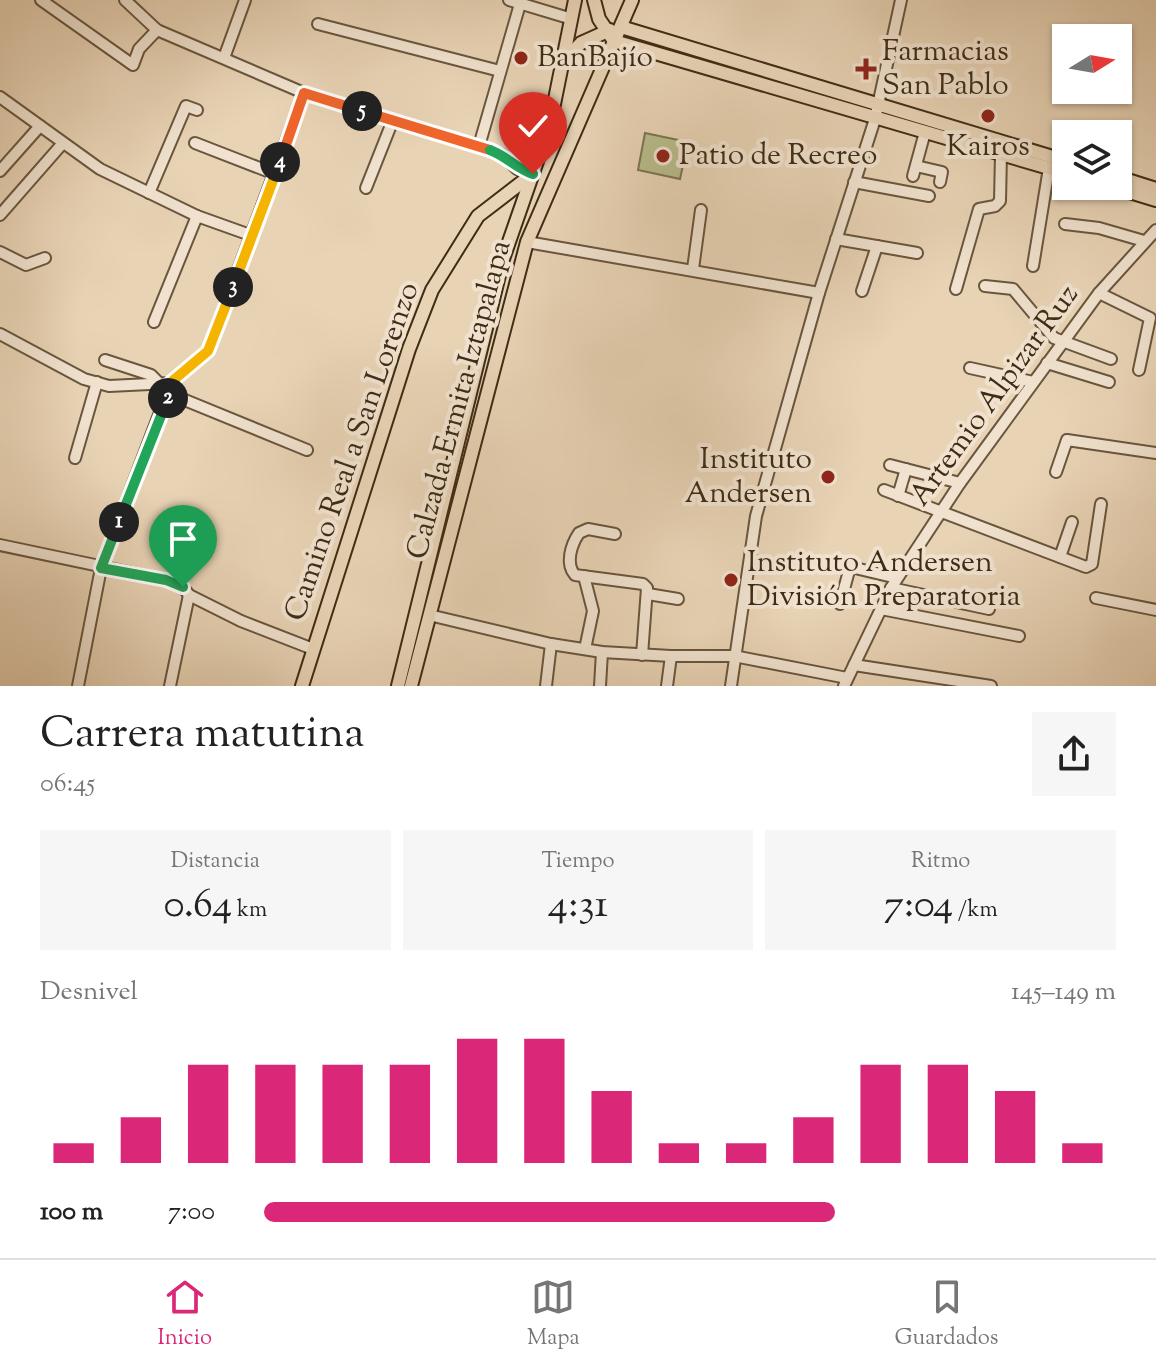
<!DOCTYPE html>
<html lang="es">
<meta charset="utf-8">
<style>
:root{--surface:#fff;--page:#f6f6f6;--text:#222;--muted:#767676;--line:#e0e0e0;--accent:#db2777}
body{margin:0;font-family:"Sorts Mill Goudy",serif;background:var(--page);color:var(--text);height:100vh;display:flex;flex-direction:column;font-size:30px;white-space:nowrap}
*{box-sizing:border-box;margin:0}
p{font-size:26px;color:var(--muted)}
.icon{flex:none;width:44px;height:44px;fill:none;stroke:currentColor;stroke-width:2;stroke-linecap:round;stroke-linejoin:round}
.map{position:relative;height:686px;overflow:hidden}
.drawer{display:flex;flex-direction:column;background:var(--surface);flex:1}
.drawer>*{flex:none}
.needle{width:52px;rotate:79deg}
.controls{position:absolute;left:1052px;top:24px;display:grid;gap:16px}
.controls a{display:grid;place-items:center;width:80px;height:80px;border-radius:0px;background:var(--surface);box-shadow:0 2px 6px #0004;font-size:40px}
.pin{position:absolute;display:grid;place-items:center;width:68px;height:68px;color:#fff;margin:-82px -34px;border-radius:50% 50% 50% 0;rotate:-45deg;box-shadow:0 0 8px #0007}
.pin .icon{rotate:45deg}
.km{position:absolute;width:40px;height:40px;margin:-20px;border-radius:50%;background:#222;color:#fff;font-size:22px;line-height:40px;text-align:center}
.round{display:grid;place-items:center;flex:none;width:84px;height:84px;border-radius:0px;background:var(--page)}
.head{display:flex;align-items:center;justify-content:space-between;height:136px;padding:0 40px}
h1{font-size:44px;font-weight:600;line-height:60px}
.stats{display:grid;grid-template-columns:repeat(3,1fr);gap:12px;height:136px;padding:8px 40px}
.stats div{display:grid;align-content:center;border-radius:0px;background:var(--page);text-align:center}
.stats b{font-size:40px;font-weight:600}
.stats small{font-size:22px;font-weight:400}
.stats p{font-size:22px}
.chart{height:224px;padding:16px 40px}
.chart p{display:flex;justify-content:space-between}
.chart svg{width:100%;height:144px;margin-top:8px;stroke:var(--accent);stroke-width:6}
ul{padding:0 40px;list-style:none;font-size:26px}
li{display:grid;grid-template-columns:128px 96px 1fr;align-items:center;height:60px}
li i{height:20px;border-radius:10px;background:var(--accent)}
.dock{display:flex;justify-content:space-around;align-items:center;height:112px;border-top:2px solid var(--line);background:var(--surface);font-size:22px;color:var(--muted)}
.dock a{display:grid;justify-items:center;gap:4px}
.dock .active{color:var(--accent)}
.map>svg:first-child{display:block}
.green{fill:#b8bc8c;stroke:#7c7450;stroke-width:2}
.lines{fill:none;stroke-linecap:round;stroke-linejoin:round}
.minor-casing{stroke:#69563d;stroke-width:14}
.major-casing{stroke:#3f2c15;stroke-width:16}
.minor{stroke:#f0e2cf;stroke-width:10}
.major{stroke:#e8d3b5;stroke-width:12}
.split-1-casing{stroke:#fff;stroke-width:16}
.split-2-casing{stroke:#fff;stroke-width:16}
.split-3-casing{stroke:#fff;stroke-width:16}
.split-4-casing{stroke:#fff;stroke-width:16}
.split-5-casing{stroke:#fff;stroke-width:16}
.split-6-casing{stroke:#fff;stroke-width:16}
.split-7-casing{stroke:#fff;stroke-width:16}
.split-1{stroke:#22a559;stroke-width:10}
.split-2{stroke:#22a559;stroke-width:10}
.split-3{stroke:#f5b400;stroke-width:10}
.split-4{stroke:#f5b400;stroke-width:10}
.split-5{stroke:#f0652b;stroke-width:10}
.split-6{stroke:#f0652b;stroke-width:10}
.split-7{stroke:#22a559;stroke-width:10}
.poi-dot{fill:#8f2418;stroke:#f0e2cf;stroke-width:3}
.labels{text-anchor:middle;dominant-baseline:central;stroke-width:8;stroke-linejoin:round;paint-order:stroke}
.poi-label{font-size:30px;fill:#3f2c15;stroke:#f0e2cf;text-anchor:start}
.street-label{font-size:30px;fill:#3f2c15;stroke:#f0e2cf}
</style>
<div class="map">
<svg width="1156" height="686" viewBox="0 0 1156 686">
<rect width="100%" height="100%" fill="#e8d3b5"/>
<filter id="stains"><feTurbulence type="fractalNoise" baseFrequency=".0025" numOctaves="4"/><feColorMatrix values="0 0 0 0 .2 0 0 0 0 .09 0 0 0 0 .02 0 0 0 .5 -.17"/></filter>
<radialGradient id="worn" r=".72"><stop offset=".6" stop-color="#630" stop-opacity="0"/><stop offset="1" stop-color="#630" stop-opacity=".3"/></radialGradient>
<!-- green -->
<path class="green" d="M645 133 688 142 680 179 638 170Z"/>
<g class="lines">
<!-- minor casing -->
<g class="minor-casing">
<g id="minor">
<path d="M41 0 133 65 139 49 157 30"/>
<path d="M125 0 157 30 304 93 479 146 503 155 517 169 533 174"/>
<path d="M509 0 572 19"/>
<path d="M318 24 500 71"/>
<path d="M224 58 245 0"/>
<path d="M0 97 100 169 197 216 253 236"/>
<path d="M195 143 275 174"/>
<path d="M479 146 520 4"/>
<path d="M916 166 942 172 940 182"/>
<path d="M0 171 40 126"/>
<path d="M913 176 925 132"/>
<path d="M854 182 929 196"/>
<path d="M366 188 393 120"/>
<path d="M149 193 186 106 197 110"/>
<path d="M0 215 63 143"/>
<path d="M1065 224 1099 228 1144 241"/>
<path d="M836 239 917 253"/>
<path d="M527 242 819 293"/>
<path d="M0 252 26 265 45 258"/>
<path d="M1033 266 1049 168"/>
<path d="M693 269 701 210"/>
<path d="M985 286 1013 289 1054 338 1111 359"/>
<path d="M956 289 979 209 995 206 1000 201 1001 154"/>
<path d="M862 291 877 246"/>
<path d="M1099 293 1150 318 1139 370"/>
<path d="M154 322 197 216"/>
<path d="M0 334 84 379 109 386 170 383"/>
<path d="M105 360 151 375 158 382"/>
<path d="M1047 363 1109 382"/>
<path d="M970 368 1033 382"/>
<path d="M170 394 307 450"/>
<path d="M75 458 97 382"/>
<path d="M890 465 960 483"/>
<path d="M1056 472 1067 440 1156 453"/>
<path d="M884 490 1086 567 1092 564 1101 504"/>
<path d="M898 496 906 469"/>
<path d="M615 534 588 529 579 533C571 545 565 564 575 575L643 584 647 588 642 655"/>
<path d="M0 545 166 580 183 587 189 595 241 621 313 649"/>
<path d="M1060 557 1072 522"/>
<path d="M834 563 897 578"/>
<path d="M584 576 593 611 585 649"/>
<path d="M891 588 989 609"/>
<path d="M648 594 678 599"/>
<path d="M1096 598 1156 610"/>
<path d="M840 604 850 567"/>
<path d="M881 609 1019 636"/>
<path d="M429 615 551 644 602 652 671 656H734L847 678"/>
<path d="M854 665 991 686"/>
<path d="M78 686 101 568 162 407 170 394V383L208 351 304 93"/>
<path d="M170 686 189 595"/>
<path d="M546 686 551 644"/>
<path d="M600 686 602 652"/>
<path d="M667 686 671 656"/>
<path d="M731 686 756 516 819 293 875 119 901 0"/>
<path d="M844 686 891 588 960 483 1099 293 1156 230"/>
</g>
</g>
<!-- major casing -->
<g class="major-casing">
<g id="major">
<path d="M594 0 599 19 614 41 1066 173"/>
<path d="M621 27 1066 161"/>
<path d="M564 61 581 43 610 30"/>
<path d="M1118 177 1156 189"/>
<path d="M1110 186 1156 200"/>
<path d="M302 686 409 349 432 290 478 216 530 176"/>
<path d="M398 686 503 259 550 124 575 0"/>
<path d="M411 686 527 242 632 0"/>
</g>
</g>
<!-- minor -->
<use href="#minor" class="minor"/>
<!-- major -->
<use href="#major" class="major"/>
</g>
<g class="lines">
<!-- split-1 casing -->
<g class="split-1-casing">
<path id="split-1" d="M119 522 101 568 166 580 183 587"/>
</g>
<!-- split-2 casing -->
<g class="split-2-casing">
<path id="split-2" d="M119 522 168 398"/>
</g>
<!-- split-3 casing -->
<g class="split-3-casing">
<path id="split-3" d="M168 398 170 383 208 351 233 287"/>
</g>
<!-- split-4 casing -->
<g class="split-4-casing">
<path id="split-4" d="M233 287 280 162"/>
</g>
<!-- split-5 casing -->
<g class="split-5-casing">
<path id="split-5" d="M280 162 304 93 362 111"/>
</g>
<!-- split-6 casing -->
<g class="split-6-casing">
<path id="split-6" d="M362 111 490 150"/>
</g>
<!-- split-7 casing -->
<g class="split-7-casing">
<path id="split-7" d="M490 150C506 156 516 168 533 174"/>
</g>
<!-- split-1 -->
<use href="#split-1" class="split-1"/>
<!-- split-2 -->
<use href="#split-2" class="split-2"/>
<!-- split-3 -->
<use href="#split-3" class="split-3"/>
<!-- split-4 -->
<use href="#split-4" class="split-4"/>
<!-- split-5 -->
<use href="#split-5" class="split-5"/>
<!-- split-6 -->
<use href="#split-6" class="split-6"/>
<!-- split-7 -->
<use href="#split-7" class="split-7"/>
</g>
<!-- markers -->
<g class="poi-dot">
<circle cx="521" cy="58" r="8"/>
<path d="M862 57h8v8h8v8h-8v8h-8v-8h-8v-8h8z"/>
<circle cx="988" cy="116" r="8"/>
<circle cx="663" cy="156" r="8"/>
<circle cx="828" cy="477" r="8"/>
<circle cx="731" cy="580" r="8"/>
</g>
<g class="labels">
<!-- poi labels -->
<g class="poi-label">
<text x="882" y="52">Farmacias<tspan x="882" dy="34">San Pablo</tspan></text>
<text x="537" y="58">BanBajío</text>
<text x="988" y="147" text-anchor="middle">Kairos</text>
<text x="679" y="156">Patio de Recreo</text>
<text x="812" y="460" text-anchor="end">Instituto<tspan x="812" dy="34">Andersen</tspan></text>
<text x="747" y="563">Instituto Andersen<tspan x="747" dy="34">División Preparatoria</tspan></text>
</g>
<!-- street labels -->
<g class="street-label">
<text transform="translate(995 396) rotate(-54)">Artemio Alpizar Ruz</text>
<text transform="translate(460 400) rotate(-75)">Calzada Ermita Iztapalapa</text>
<text transform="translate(353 452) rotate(-71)">Camino Real a San Lorenzo</text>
</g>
</g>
<rect width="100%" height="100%" filter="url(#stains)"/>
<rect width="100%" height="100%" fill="url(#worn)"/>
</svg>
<div class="controls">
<a><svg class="needle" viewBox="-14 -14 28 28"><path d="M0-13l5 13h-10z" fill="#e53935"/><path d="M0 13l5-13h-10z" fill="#767676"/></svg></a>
<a><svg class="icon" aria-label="layers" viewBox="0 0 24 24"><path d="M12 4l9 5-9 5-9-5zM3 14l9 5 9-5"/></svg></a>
</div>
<div class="pin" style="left:183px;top:587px;background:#1e9e55"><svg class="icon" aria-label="arrive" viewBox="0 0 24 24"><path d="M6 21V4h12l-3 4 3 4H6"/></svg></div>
<div class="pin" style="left:533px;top:174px;background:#d93025"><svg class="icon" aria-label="check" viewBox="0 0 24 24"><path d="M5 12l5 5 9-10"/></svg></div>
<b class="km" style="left:119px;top:522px">1</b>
<b class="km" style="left:168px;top:398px">2</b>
<b class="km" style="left:233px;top:287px">3</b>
<b class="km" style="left:280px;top:162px">4</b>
<b class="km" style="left:362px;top:111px">5</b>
</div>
<section class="drawer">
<div class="head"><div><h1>Carrera matutina</h1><p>06:45</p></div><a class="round"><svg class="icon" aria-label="share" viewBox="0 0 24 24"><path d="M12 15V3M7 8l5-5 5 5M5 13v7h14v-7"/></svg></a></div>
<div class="stats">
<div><p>Distancia</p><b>0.64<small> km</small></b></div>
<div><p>Tiempo</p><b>4:31</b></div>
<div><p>Ritmo</p><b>7:04<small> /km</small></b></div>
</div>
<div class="chart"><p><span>Desnivel</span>145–149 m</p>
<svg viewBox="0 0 160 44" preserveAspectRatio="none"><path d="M5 44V38M15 44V30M25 44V14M35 44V14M45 44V14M55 44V14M65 44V6M75 44V6M85 44V22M95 44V38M105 44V38M115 44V30M125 44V14M135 44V14M145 44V22M155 44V38"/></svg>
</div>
<ul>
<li><b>100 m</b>7:00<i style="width:67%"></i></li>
</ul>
</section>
<nav class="dock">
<a class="active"><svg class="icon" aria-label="home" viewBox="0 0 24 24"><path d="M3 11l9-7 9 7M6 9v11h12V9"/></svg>Inicio</a>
<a><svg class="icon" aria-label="map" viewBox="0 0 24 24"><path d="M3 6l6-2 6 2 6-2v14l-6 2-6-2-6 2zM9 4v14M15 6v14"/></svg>Mapa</a>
<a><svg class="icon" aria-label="saved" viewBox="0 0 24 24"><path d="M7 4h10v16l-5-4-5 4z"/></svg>Guardados</a>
</nav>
